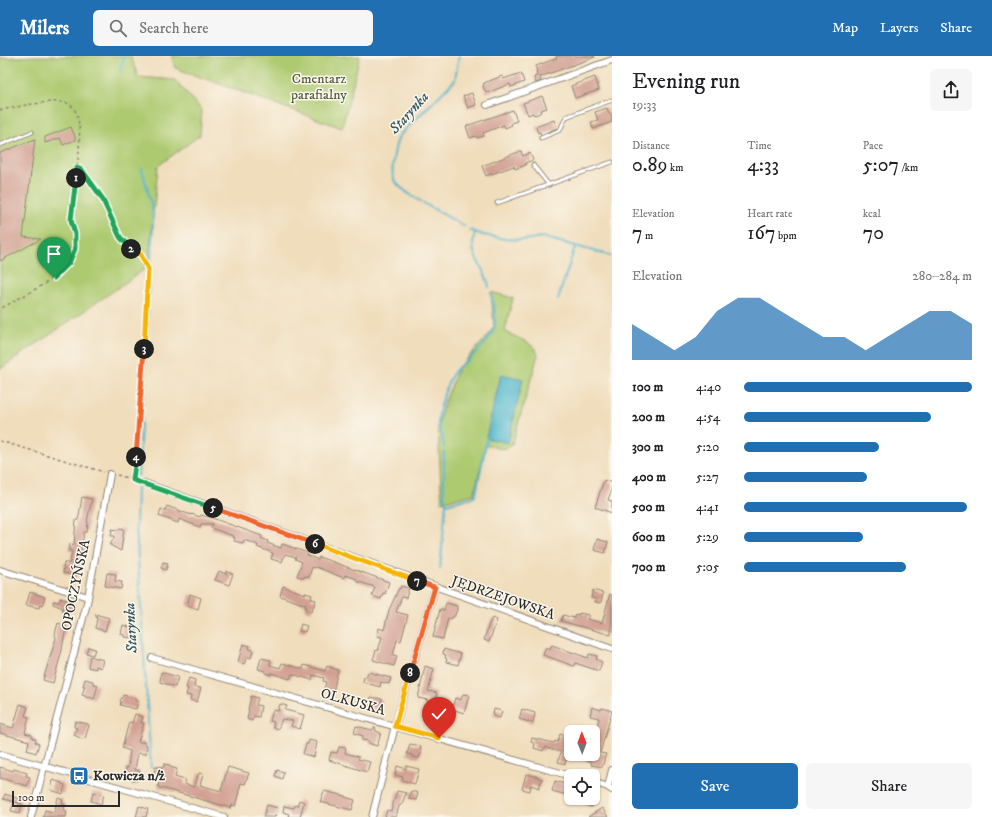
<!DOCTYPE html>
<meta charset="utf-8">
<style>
:root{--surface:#fff;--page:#f6f6f6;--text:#202124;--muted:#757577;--accent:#1f6fb2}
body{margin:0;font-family:"IM FELL DW Pica",serif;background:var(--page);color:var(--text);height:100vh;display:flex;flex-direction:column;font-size:15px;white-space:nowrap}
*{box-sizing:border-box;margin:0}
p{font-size:13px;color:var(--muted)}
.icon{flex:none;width:22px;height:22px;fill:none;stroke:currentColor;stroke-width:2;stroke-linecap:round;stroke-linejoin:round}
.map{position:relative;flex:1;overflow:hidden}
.side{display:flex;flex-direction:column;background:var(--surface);width:380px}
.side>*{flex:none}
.needle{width:26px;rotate:359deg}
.buttons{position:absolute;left:564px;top:669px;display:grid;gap:8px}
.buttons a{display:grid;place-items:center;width:36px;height:36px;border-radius:6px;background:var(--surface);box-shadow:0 1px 3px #0004;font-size:20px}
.scale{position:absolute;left:12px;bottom:10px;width:108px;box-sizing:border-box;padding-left:4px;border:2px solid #2b2b2b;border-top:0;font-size:11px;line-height:14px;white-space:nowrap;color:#2b2b2b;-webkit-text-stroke:3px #fbf7ec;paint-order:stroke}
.pin{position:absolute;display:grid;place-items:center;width:34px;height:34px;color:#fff;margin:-41px -17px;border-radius:50% 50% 50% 0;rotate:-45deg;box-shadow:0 0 4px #0007}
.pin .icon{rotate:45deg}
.km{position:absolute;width:20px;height:20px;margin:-10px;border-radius:50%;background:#222;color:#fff;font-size:11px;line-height:20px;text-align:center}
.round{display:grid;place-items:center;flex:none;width:42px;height:42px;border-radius:6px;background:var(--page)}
.summary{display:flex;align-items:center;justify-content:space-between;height:68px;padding:0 20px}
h1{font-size:22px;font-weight:600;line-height:30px}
.figures{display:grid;grid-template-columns:repeat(3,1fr);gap:6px;height:68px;padding:4px 20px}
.figures div{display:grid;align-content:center}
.figures b{font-size:20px;font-weight:600}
.figures small{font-size:11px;font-weight:400}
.figures p{font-size:11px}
.chart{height:112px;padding:8px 20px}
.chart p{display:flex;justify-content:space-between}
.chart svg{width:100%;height:72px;margin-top:4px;fill:var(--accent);opacity:.7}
.button{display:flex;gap:8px;margin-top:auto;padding:8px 20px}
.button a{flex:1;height:46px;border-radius:6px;background:var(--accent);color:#fff;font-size:16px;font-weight:600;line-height:46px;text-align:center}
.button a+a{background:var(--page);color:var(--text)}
ul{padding:0 20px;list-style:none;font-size:13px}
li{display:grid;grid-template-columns:64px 48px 1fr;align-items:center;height:30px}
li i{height:10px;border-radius:5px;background:var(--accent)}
header{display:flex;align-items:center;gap:24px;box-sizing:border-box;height:56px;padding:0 20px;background:var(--accent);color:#fff}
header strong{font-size:19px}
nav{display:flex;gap:22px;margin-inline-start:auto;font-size:14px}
.search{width:280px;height:36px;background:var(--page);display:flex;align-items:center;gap:10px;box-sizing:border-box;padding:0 14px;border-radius:6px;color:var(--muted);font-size:15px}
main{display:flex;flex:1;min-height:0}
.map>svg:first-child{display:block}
.green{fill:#aeca71;stroke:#6c7a4e}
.water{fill:#4eb5cc;stroke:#3c707c}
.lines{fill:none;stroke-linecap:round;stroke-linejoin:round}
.stream{stroke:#4eb5cc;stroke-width:2}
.building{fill:#d2a093}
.service-casing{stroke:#8e8474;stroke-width:5}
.minor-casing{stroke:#8e8474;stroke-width:8}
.path{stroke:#8e8474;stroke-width:1.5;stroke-dasharray:3 3;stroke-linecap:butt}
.service{stroke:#fff;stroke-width:3}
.minor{stroke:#fff;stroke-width:6}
.split-1-casing{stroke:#fff;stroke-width:8}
.split-2-casing{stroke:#fff;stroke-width:8}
.split-3-casing{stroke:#fff;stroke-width:8}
.split-4-casing{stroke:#fff;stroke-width:8}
.split-5-casing{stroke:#fff;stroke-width:8}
.split-6-casing{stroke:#fff;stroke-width:8}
.split-7-casing{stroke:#fff;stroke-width:8}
.split-8-casing{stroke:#fff;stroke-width:8}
.split-9-casing{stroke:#fff;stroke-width:8}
.split-1{stroke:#22a559;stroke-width:5}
.split-2{stroke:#22a559;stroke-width:5}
.split-3{stroke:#f5b400;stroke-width:5}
.split-4{stroke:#f0652b;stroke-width:5}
.split-5{stroke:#22a559;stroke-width:5}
.split-6{stroke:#f0652b;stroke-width:5}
.split-7{stroke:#f5b400;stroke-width:5}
.split-8{stroke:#f0652b;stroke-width:5}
.split-9{stroke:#f5b400;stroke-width:5}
.labels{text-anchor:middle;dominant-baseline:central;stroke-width:3;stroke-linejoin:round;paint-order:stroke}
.park-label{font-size:14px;fill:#525b40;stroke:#fbf7ec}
.street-label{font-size:14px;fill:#2b2b2b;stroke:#fbf7ec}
.poi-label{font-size:14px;font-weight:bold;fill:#2b2b2b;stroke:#fbf7ec;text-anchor:start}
.water-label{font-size:15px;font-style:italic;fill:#375b63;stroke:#fbf7ec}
</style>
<header>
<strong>Milers</strong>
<div class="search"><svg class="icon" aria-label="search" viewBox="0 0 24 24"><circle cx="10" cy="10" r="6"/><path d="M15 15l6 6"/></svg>Search here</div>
<nav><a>Map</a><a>Layers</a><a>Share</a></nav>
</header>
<main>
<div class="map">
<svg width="612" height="761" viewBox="0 0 612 761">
<rect width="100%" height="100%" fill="#fbf7ec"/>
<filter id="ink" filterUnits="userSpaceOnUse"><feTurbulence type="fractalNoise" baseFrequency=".025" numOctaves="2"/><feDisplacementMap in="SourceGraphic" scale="8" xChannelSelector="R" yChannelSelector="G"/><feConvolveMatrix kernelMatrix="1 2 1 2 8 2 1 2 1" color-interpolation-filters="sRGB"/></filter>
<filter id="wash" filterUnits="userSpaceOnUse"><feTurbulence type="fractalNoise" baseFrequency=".012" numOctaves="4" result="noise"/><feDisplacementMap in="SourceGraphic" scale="16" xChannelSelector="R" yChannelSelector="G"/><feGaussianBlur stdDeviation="0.9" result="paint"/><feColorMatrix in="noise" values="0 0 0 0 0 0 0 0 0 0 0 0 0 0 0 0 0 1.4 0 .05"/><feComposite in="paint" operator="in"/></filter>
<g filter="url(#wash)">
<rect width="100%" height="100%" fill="#f0ddbc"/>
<!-- green -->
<g class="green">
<path d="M33 0H131L138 21 175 24 202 54 200 79 158 110 148 211 0 313V2Z"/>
<path d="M171 0H360L342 72 175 12Z"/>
<path d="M491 236 513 242 505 275C515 282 535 286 538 299L512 389C504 396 495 391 486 389L474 438 442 446 441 433 438 370 443 351 458 312 488 280 494 270Z"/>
</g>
<!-- water -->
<path class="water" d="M501 318 523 323 508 387 486 382Z"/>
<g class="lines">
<!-- stream -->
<g class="stream">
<path d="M459 0 455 24 400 79C395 87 390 114 394 124 401 137 449 161 464 170"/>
<path d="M120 15 124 0"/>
<path d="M470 174 475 176C467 202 485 208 489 231"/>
<path d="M475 176 483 179 505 183 524 184 542 181 612 200"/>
<path d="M558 243 575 191"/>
<path d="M444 391C443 387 443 383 442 379 441 375 438 372 438 367 438 356 447 324 455 315 459 310 464 307 469 303 494 280 501 273 491 239"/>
<path d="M138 420 153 171V156L142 113"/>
<path d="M137 431 136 470 151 712"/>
<path d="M446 448 473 441 476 438 487 382"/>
<path d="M440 513 446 448 444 439V397"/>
</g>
</g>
<g id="blocks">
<!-- building -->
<g class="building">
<path d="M556 0H594L595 1 540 21 541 25 536 27 534 21 537 20 536 10 557 2Z"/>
<path d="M521 17 524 26 511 31 510 28 487 37 483 31 484 27 502 20 503 23Z"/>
<path d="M595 21 599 34 575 42 571 30Z"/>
<path d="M472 37 476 49 468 52 463 40Z"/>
<path d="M542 40 547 52 541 54V56L538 58 534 59 533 57 528 59 523 47Z"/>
<path d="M607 52 609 58H612V66L593 73 591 66 598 64 595 56Z"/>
<path d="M513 54 517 65 511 67 512 69 505 72 504 69 483 77 484 80 477 82 476 80 470 82 466 70Z"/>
<path d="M554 64 557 72 541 79 540 76 538 77 536 71 538 70Z"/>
<path d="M71 71 75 81V84L63 89 60 82 45 87V81Z"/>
<path d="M35 83 23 181 41 183 0 205V97Z"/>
<path d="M521 95 523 100 530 97 533 104 525 107 526 109 515 113 514 110 486 120 482 110Z"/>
<path d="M604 424 612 427V432L608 444 612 445V457L595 451Z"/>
<path d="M82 441 92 443 87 465 88 466 87 476H84L81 494H84L81 510H80L79 514 78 513 77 520 63 517 64 507H70L72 495H69L70 488 74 489 76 464H78L79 460Z"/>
<path d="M167 450 191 459V458L200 461 201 459 215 463 262 480 261 482 268 485 267 487 281 492 282 488 308 497 307 499 318 504 319 501 389 526 385 538 383 537 381 543 372 540 375 531 356 525 357 523 345 519 344 522 316 511 315 512 312 511 309 521 305 520 304 522 297 520 302 506 295 503 296 501 285 498 282 506 271 503 273 497 257 491 258 489 244 484 243 487 234 485 235 482 232 481 233 480 211 472 213 468H201L200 471 179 463 178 467 159 460 161 453 165 455Z"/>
<path d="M120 472 124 473 121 495 110 489 115 480H111L112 473 119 474Z"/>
<path d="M597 483 608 486 605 497 594 494Z"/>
<path d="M163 506 168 507 166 514 161 512Z"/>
<path d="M219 515 226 518V515L233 518 229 529 215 524Z"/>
<path d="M107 517 116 518 115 525 122 526 121 533 105 530Z"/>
<path d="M283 530 305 538V537L312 539 311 543 316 544 311 556 305 553 306 549 280 540Z"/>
<path d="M401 530 409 532 406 542 402 541 396 556 408 559 401 585 397 584 393 599 397 600 394 610 373 604 376 594 378 595 382 581 377 580 379 572 384 574 389 554 399 532 400 533Z"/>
<path d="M593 534 603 537 601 547 595 546 596 543 591 542Z"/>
<path d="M30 536 45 541 42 550 40 549 39 552 26 549Z"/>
<path d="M190 538 201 542 198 553 187 550Z"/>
<path d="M610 538 612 539 611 579 561 565 563 559 574 562 575 558 579 559V557L589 559 587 563 602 567Z"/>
<path d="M60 542 70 545 69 548 75 549 73 556 69 555 68 557 62 555 63 552 53 548V545L59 546Z"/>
<path d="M446 547 457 550V554L454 561H452L451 563 448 562 443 583 433 581 440 553 444 554Z"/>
<path d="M95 558 109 562 105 575 95 572 97 563Z"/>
<path d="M492 562 497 564 489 586 484 584 489 568Z"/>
<path d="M58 567 67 570 64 581 62 594 53 627 43 624 56 582 55 578Z"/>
<path d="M301 568 307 570 305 576 299 575Z"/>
<path d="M123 569 136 573 134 582 124 581V579L121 578Z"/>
<path d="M243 588 250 590 249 593 253 594 251 602 247 601 244 608 238 606Z"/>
<path d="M552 589 588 602 589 598 597 600 596 603 602 606 599 615 575 607 574 610 543 599 546 591 550 593Z"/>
<path d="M88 591 95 593 93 599 86 597Z"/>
<path d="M444 593 461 598 458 609 446 606 447 603 445 602 446 599 443 598Z"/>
<path d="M90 600 103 604 101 612 96 610V613L88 611Z"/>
<path d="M261 602 271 604 270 609 280 612 282 607 303 613 304 609 325 615 327 610 338 614 333 636 324 634 326 626 323 625 324 622 313 619 312 624 292 618 290 623 271 617V619L265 617V615L258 613Z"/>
<path d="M425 610 434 613 428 635 437 637 435 648 427 646 428 644 418 642Z"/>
<path d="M161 616 178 621 175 631 160 626Z"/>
<path d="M368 616 391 622 389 628 381 626 380 631 363 626 364 621H366Z"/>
<path d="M189 622 195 624 194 631 201 632 197 646 190 644 191 640 186 639 188 632H186Z"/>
<path d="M85 623 93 625V628L98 629 94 643 89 641 87 642 85 640 82 639 85 630H83Z"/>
<path d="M463 638 469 639 464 657 452 653 455 642 461 644Z"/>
<path d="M123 639 135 642V644L138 645 136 653 120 649 121 646 120 644 122 642Z"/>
<path d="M251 640 258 642 256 649 261 650 259 661 254 660 252 665 247 663 249 654H248Z"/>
<path d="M371 641 382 643 380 654 368 651Z"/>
<path d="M20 648 28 651 25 660 29 661 25 677 32 679V682L36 683 35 686 39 688 36 697 27 694 29 685 0 677V668L13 672Z"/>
<path d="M280 648 287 650 285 654 304 659 300 673 291 670 293 665 282 663 278 673 273 671 274 666 270 665 273 654 278 655Z"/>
<path d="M592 651 601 654 602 652 612 655 600 697 606 698 602 711 591 709 592 706 567 699 565 708 558 706 561 696 545 691 543 695 534 692 535 688 531 686 532 682 554 687 555 685 558 686 560 678 568 680 566 687 571 689V698H593V674L596 675 599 662 590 660Z"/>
<path d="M494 653 502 655 500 662 493 660Z"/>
<path d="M522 653 535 657 533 667 519 663Z"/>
<path d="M135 658 143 661 141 667H144L138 686H144V688L147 689 146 698 138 697 135 714 140 715 137 725 125 722 126 711 128 712 130 695 122 692 129 666 132 667Z"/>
<path d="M430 661 440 663 438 672 427 669Z"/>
<path d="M75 665 88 668 89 670 85 682 82 683 74 679 77 672 74 671Z"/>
<path d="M356 670 372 674 375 671 376 675 381 677 377 690 368 687 369 685 362 684 363 680 354 677Z"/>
<path d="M309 684 317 686 314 701 303 698 306 688H308Z"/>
<path d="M410 688 421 690 420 694 422 695 419 702 412 701V699L407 698Z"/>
<path d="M339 691 346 692 345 697 359 701 358 703 370 706 367 716 329 704 331 696 337 697Z"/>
<path d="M164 708 170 709V711L177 713 175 721 185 724 184 728 194 731 199 717 203 718 200 729 221 735 228 711 249 717 245 728 241 727 235 750 232 749 231 752 158 731 161 719 154 718 155 711H164Z"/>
<path d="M397 710 406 713V710L419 713 415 728 402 724 403 721 395 719Z"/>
<path d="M0 711 13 715 14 713 27 717 26 720 30 721 27 730 0 722Z"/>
<path d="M277 714 284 716 282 723 275 720Z"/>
<path d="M526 718 539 721 538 722 542 723 539 732 531 729 530 735 522 733Z"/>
<path d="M53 724 62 727V728L65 729 63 738 51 734Z"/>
<path d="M555 725 571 730V740L552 735Z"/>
<path d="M324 735 345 740V741L355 744 352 754 320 746Z"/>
<path d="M397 735 406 737 402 748 399 750 396 761H385L387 754 391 755Z"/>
<path d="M411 735 418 737 416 744 409 743Z"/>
<path d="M93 736 104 739 101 748 91 745Z"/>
<path d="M5 738 22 744 21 748 16 746 22 748 20 757 11 755 14 746 3 743Z"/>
<path d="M58 742 63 744 62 747 65 748 64 754 67 755 66 761H43L45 754 54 756Z"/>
<path d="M588 742 594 744 592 751 586 749Z"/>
<path d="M299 744 304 746 300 761H288L289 758 283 756 284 750 294 752 295 749 297 750Z"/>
<path d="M267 749 278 752 275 761H263Z"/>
<path d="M139 750 148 753 146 761H136Z"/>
<path d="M602 752 608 761H588Z"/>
</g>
</g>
</g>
<g filter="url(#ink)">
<use href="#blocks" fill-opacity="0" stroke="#8e8474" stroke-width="1"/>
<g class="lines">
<!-- service casing -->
<g class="service-casing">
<g id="service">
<path d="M541 82 560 74 566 61 612 44"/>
<path d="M0 89 32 76"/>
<path d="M533 109 549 129"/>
<path d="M497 147 612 106"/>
</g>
</g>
<!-- minor casing -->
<g class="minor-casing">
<g id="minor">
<path d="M487 49 612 4"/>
<path d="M144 427 612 593"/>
<path d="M0 514 88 541"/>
<path d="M152 602 571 720"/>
<path d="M0 698 224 761"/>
<path d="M612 714 608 731 612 734"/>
<path d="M593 726 608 731"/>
<path d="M31 761 87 547 110 418"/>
<path d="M372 761 395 670 435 531"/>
</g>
</g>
<!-- path -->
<g class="path">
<path d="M0 54C13 52 59 41 69 48 92 61 70 140 71 163 72 168 74 173 75 178 76 188 74 200 69 208 55 225 20 241 0 253"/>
<path d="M77 112 82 114 102 142 120 181 130 192 141 199 148 213 141 340 133 424"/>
<path d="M0 385 104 416"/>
<path d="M117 419 138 425"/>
</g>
<!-- service -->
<use href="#service" class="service"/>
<!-- minor -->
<use href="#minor" class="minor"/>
</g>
</g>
<g class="lines" filter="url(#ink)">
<!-- split-1 casing -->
<g class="split-1-casing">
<path id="split-1" d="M54 222 69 207 75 193V178L71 164 76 122"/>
</g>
<!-- split-2 casing -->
<g class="split-2-casing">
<path id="split-2" d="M76 122 77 112 82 114 102 142 120 181 131 193"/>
</g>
<!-- split-3 casing -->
<g class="split-3-casing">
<path id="split-3" d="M131 193 141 199 148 213 144 293"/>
</g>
<!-- split-4 casing -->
<g class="split-4-casing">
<path id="split-4" d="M136 401 144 293"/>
</g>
<!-- split-5 casing -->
<g class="split-5-casing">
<path id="split-5" d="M136 401 133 424 213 452"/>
</g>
<!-- split-6 casing -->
<g class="split-6-casing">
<path id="split-6" d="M213 452 315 488"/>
</g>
<!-- split-7 casing -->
<g class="split-7-casing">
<path id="split-7" d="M315 488 417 525"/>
</g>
<!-- split-8 casing -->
<g class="split-8-casing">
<path id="split-8" d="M410 617 435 531 417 525"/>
</g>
<!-- split-9 casing -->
<g class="split-9-casing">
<path id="split-9" d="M410 617 395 670 439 682"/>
</g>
<!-- split-1 -->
<use href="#split-1" class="split-1"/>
<!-- split-2 -->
<use href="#split-2" class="split-2"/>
<!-- split-3 -->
<use href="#split-3" class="split-3"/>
<!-- split-4 -->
<use href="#split-4" class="split-4"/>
<!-- split-5 -->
<use href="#split-5" class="split-5"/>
<!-- split-6 -->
<use href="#split-6" class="split-6"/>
<!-- split-7 -->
<use href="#split-7" class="split-7"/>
<!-- split-8 -->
<use href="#split-8" class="split-8"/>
<!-- split-9 -->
<use href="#split-9" class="split-9"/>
</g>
<!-- icons -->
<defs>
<g id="bus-square" transform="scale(1)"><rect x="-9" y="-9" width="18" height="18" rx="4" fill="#1f6fb2" stroke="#fbf7ec"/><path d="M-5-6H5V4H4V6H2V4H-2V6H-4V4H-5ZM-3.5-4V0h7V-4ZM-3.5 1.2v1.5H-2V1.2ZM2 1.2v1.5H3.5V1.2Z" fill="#fff"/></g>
</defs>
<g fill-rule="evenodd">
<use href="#bus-square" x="79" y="720"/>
</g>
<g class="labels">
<!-- park labels -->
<g class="park-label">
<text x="319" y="23">Cmentarz<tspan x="319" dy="16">parafialny</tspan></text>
</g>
<!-- street labels -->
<g class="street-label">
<text transform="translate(76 529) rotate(-78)">OPOCZYŃSKA</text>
<text transform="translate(503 542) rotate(19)">JĘDRZEJOWSKA</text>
<text transform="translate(353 646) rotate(16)">OLKUSKA</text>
</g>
<!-- poi labels -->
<g class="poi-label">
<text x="93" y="720">Kotwicza n/ż</text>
</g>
<!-- water labels -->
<g class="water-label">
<text transform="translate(409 57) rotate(-48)">Starynka</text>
<text transform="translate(131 572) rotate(-93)">Starynka</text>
</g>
</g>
</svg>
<div class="buttons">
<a><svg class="needle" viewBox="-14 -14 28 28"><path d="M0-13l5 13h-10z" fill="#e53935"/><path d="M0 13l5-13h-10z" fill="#757577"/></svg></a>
<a><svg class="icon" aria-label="locate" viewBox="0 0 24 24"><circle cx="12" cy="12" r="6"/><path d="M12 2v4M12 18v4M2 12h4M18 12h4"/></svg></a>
</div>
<div class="scale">100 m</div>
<div class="pin" style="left:54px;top:222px;background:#1e9e55"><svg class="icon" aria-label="arrive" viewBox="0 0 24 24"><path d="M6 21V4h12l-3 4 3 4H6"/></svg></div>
<div class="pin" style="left:439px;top:682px;background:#d93025"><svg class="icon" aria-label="check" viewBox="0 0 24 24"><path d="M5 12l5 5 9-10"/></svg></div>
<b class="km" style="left:76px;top:122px">1</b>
<b class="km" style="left:131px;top:193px">2</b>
<b class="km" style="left:144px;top:293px">3</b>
<b class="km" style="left:136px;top:401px">4</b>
<b class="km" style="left:213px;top:452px">5</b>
<b class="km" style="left:315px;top:488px">6</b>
<b class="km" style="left:417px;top:525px">7</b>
<b class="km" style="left:410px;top:617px">8</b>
</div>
<section class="side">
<div class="summary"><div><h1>Evening run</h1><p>19:33</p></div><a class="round"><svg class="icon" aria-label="share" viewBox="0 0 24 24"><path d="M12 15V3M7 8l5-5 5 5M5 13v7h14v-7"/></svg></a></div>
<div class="figures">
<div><p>Distance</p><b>0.89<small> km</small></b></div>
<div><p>Time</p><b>4:33</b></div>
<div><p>Pace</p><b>5:07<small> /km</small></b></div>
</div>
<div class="figures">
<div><p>Elevation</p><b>7<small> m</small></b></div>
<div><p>Heart rate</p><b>167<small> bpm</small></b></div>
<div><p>kcal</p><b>70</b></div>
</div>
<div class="chart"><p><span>Elevation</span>280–284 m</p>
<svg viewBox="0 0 160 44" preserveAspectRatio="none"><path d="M0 44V22L10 30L20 38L30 30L40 14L50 6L60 6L70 14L80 22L90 30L100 30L110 38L120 30L130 22L140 14L150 14L160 22V44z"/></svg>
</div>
<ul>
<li><b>100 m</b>4:40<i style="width:100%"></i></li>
<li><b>200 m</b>4:54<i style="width:82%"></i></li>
<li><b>300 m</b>5:20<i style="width:59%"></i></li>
<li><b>400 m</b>5:27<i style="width:54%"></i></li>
<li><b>500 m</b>4:41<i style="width:98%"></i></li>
<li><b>600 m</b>5:29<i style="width:52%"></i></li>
<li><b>700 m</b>5:05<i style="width:71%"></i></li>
</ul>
<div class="button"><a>Save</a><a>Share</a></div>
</section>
</main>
